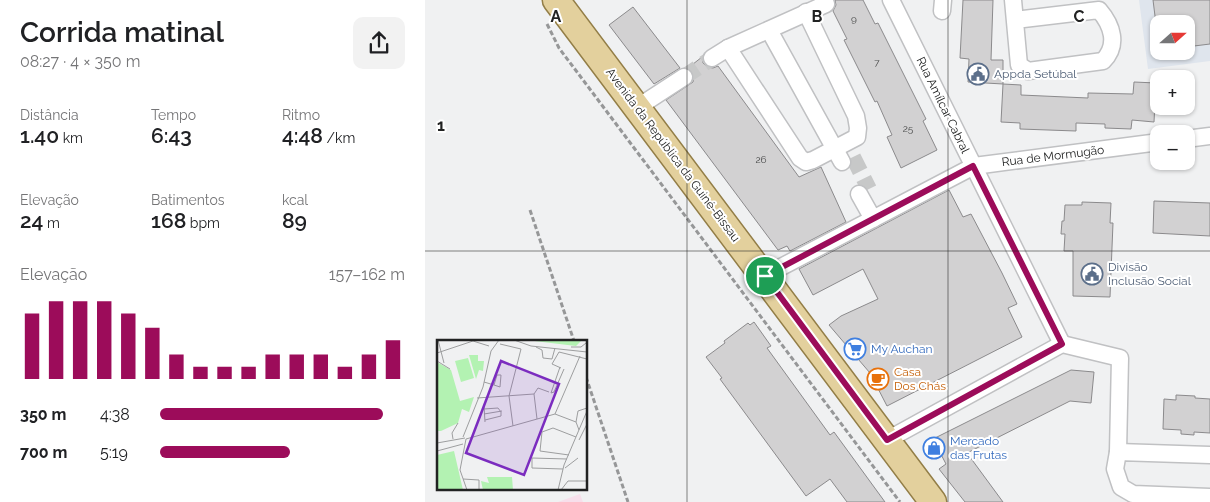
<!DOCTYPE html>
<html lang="pt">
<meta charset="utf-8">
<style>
:root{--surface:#fff;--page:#f2f2f2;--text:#202124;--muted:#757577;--accent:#9c0c5a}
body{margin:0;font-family:Raleway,sans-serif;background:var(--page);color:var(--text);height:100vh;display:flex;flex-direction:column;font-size:19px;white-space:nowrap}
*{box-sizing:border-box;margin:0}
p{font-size:16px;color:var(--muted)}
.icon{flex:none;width:28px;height:28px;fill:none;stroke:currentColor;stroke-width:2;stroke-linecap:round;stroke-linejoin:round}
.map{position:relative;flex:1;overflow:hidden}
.drawer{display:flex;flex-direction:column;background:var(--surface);width:425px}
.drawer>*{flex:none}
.needle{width:32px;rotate:69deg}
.buttons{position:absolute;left:725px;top:15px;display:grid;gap:10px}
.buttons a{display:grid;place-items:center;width:45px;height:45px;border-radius:10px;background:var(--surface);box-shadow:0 1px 4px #0004;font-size:25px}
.pin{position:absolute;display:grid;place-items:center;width:42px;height:42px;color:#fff;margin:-21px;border:2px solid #fff;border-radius:50%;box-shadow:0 1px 5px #0007}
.round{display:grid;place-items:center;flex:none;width:52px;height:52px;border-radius:10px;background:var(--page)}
.headline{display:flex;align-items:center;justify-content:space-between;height:85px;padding:0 20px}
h1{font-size:28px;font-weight:600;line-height:38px}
.metrics{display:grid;grid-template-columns:repeat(3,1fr);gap:8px;height:85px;padding:5px 20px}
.metrics div{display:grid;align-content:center}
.metrics b{font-size:21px;font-weight:600}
.metrics small{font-size:14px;font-weight:400}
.metrics p{font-size:14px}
.chart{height:140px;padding:10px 20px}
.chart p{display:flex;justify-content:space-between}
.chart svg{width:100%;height:90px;margin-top:5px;stroke:var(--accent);stroke-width:6}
ul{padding:0 20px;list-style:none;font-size:16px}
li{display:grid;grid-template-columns:80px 60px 1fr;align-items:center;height:38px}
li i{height:12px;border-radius:6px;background:var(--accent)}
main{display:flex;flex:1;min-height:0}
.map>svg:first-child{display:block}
.industrial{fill:#f7dfeb}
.built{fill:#dfe5ed;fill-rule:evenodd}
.building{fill:#d2d1d2;stroke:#8b8a8c}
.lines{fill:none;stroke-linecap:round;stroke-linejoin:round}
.street-tunnel{stroke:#c7c8c8;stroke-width:16;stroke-dasharray:16 8;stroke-linecap:butt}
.street-casing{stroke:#c0c1c3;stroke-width:19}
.primary-casing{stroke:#937e47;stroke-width:29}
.path{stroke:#969798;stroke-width:3;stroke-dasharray:5 2.5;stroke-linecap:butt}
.street{stroke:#fff;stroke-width:16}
.primary{stroke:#e3d09d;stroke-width:26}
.route-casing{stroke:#fff;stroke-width:10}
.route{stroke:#9c0c5a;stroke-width:6}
.grid{fill:none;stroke:#212222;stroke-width:1;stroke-opacity:0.55}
.labels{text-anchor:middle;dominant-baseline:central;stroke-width:4;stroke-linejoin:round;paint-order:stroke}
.number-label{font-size:10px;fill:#4d4e4e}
.service-label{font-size:12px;fill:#4e5e75;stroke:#fff;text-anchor:start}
.street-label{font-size:12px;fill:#212222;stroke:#fff}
.shop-label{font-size:12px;fill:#366cbe;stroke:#fff;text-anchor:start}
.food-label{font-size:12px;fill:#c56008;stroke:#fff;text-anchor:start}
.inset-road{fill:none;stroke:#9d9e9f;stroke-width:1}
.view{fill:#7b2cbf;fill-opacity:0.15;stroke:#7b2cbf;stroke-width:2.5}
.inset-edge{fill:none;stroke:#212222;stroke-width:2.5}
.grid-label{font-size:16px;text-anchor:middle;font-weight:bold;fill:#212222;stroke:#fff;stroke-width:4;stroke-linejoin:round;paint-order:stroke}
</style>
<main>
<section class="drawer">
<div class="headline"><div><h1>Corrida matinal</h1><p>08:27 · 4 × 350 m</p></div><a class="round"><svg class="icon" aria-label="share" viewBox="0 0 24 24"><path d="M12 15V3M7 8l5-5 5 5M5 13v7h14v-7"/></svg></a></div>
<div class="metrics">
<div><p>Distância</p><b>1.40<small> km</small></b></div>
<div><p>Tempo</p><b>6:43</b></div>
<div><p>Ritmo</p><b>4:48<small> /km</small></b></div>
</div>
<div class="metrics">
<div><p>Elevação</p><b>24<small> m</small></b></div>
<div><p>Batimentos</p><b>168<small> bpm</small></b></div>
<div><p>kcal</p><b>89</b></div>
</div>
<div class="chart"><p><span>Elevação</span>157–162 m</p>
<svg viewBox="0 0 160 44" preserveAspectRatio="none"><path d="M5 44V12M15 44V6M25 44V6M35 44V6M45 44V12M55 44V19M65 44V32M75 44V38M85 44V38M95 44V38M105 44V32M115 44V32M125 44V32M135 44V38M145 44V32M155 44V25"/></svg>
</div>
<ul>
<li><b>350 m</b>4:38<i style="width:91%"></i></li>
<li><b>700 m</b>5:19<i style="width:53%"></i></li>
</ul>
</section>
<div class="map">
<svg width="785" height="502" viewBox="0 0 785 502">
<rect width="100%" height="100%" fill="#f0f1f2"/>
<!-- industrial -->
<path class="industrial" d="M155 494 158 502H133Z"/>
<!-- built -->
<path class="built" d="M714 0H785V61L723 69ZM734 24H761V51H734Z"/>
<!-- building -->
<g class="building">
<path d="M410 0H438L450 24 453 23 501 119 498 121 512 150 476 168 462 137 467 135 452 101 450 102 419 40 422 39 408 11 411 5Z"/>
<path d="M538 0H568L566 60H578V84L543 82 544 59 535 58Z"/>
<path d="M728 0H785V44L761 47V24H731Z"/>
<path d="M208 7 255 68 229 84 184 25Z"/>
<path d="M277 57 278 63 282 67 288 68 293 66 374 177 396 167 421 222 365 251 362 246 353 250 241 100 268 82 269 76 267 71 263 68Z"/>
<path d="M709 82 731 83 729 122 707 120 706 129 680 128V124L651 123V131L595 129V123L576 122 578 84 596 85V95L663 98V93L708 94Z"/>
<path d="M524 190 538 217 546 214 577 273 592 304 583 308 597 337 462 406 445 373 404 325 416 316 453 299 438 269 388 295 374 269Z"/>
<path d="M729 201 785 203V236L728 233Z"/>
<path d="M657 202 686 203 685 223H688L685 297 648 296V251H639L640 234H636L637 221H639L640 205H657Z"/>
<path d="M329 322 346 346 342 348 405 435 409 432 460 502H422L405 479 381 496 295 379 297 378 281 357 300 343 299 341 323 323 325 325Z"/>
<path d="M646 370 669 372 666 403 645 401 542 453 578 502H540L514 469 521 464 508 439Z"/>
<path d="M751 395 770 396V398L785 399V433L769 432V435L756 434V430L738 429 739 399 751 400Z"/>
</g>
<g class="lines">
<!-- street-tunnel -->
<g class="street-tunnel">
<path d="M259 77 287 58"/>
<path d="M428 157 444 189"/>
</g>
<!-- street casing -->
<g class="street-casing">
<g id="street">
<path d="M466 0 637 344"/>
<path d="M588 0 594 65 603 71 678 61C694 45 687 25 674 10L590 20"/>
<path d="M517 11 518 0"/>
<path d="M344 30 417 162"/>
<path d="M303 48 375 158 381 162 388 160 432 137 433 128 431 116 381 12"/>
<path d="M287 58 303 48 401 4"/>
<path d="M213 107 259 77"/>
<path d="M761 139 785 136"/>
<path d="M434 194 448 219"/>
<path d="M339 276 549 166 734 142"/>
<path d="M462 440 637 344 695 358 693 452"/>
<path d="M785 455 693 452 690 469 696 487 708 494 785 497"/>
</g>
</g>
<!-- primary casing -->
<g class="primary-casing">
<path id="primary" d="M131 0 508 502"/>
</g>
<!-- path -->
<g class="path">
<path d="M122 24 134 48 475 502"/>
<path d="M105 210 149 341"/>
<path d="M161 377 203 502"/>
</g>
<!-- street -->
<use href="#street" class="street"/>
<!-- primary -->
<use href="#primary" class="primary"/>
</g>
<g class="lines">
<!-- route casing -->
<g class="route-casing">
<path id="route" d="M548 166 637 344 462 440 340 276Z"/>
</g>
<!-- route -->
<use href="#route" class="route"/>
</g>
<!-- grid -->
<path class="grid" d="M262 0V502M523 0V502M0 251H785"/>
<!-- icons -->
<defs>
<g id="civic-ring" transform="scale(1.125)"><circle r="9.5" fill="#fff" stroke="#5c6f8a" stroke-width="1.5"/><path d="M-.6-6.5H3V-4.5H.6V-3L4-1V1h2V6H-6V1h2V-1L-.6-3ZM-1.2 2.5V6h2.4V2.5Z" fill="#5c6f8a"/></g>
<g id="supermarket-ring" transform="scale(1.125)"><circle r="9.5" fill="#fff" stroke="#3f7fe0" stroke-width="1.5"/><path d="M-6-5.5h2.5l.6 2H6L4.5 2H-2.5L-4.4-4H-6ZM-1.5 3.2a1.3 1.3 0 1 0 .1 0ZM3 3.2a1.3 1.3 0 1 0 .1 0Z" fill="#3f7fe0"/></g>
<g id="cafe-ring" transform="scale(1.125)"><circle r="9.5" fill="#fff" stroke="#e8710a" stroke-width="1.5"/><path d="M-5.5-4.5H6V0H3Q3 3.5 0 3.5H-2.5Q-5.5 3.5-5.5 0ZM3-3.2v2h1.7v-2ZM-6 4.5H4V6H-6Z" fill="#e8710a"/></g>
<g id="shop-ring" transform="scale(1.125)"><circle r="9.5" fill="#fff" stroke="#3f7fe0" stroke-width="1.5"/><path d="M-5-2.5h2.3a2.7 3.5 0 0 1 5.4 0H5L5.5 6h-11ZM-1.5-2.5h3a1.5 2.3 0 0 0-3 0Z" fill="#3f7fe0"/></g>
</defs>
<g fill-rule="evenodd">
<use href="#civic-ring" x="553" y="74"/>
<use href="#civic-ring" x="667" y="274"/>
<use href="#supermarket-ring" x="430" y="349"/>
<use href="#cafe-ring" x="453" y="379"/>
<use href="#shop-ring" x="509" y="448"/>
</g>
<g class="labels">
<!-- number labels -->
<g class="number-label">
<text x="429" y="18">9</text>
<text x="452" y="62">7</text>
<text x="483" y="128">25</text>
<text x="336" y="159">26</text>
</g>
<!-- service labels -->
<g class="service-label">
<text x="569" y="74">Appda Setúbal</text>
<text x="683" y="267">Divisão<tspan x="683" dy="14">Inclusão Social</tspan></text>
</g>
<!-- street labels -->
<g class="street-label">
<text transform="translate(518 105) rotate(64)">Rua Amílcar Cabral</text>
<text transform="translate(248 155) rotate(53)">Avenida da República da Guiné-Bissau</text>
<text transform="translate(628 156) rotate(-7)">Rua de Mormugão</text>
</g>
<!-- shop labels -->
<g class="shop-label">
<text x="446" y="349">My Auchan</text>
<text x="525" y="441">Mercado<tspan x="525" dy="14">das Frutas</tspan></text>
</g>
<!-- food labels -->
<g class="food-label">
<text x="469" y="372">Casa<tspan x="469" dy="14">Dos Chás</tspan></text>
</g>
</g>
<!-- overview -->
<g transform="translate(12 340)">
<rect width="150" height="150" fill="#f0f1f2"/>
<path d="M89 0H145L139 6ZM32 15H41V21H47L46 31 42 30 39 39ZM31 18 37 38 24 42 18 21ZM0 22 14 30 23 61 37 57 32 72 25 69 21 83 4 91H0ZM17 111 26 150H0V115ZM50 137H75L76 150H46L44 141 52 143Z" fill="#b3f2b2"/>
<path class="inset-road" d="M1 0 7 23M77 0 94 6 150 12M63 4 84 9 72 56 76 86M99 7 105 10 106 18 115 19 118 8M134 7H144L149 3M0 13 36 1 52 6M0 21 13 29M123 27 114 53 117 52 127 29M124 28 115 24 122 12 150 19M47 42 57 45 63 47 64 35H60L57 45M40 58 97 54M47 66 48 82M47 69 61 68 64 72M47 74 65 71M118 74 143 16M100 79 97 54 101 48 112 52M48 80 64 76V72M139 82 141 71 150 68M26 97 46 47 54 11 62 0M16 99 15 93 21 83M29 99 118 74 139 82 142 90M29 99 23 130 30 150M142 100 150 84M0 103 28 98M0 111 26 104M132 115 103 111 105 92 116 88 139 97M128 128 141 118M126 129 95 128V118L130 119M26 139 42 140V150M121 150 127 125 150 71M124 150 131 141H150"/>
<path class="view" d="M64 21 122 44 87 135 29 113Z"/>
<rect width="150" height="150" class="inset-edge"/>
</g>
<g class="grid-label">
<text x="131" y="22">A</text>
<text x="392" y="22">B</text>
<text x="654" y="22">C</text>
<text x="16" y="131">1</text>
</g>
</svg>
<div class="buttons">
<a><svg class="needle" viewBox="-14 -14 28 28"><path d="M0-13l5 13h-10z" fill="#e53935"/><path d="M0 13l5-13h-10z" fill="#757577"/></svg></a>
<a>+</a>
<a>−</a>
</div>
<div class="pin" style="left:340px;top:276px;background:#1e9e55"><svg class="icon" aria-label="arrive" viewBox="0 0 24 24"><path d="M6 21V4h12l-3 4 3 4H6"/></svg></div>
</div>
</main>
